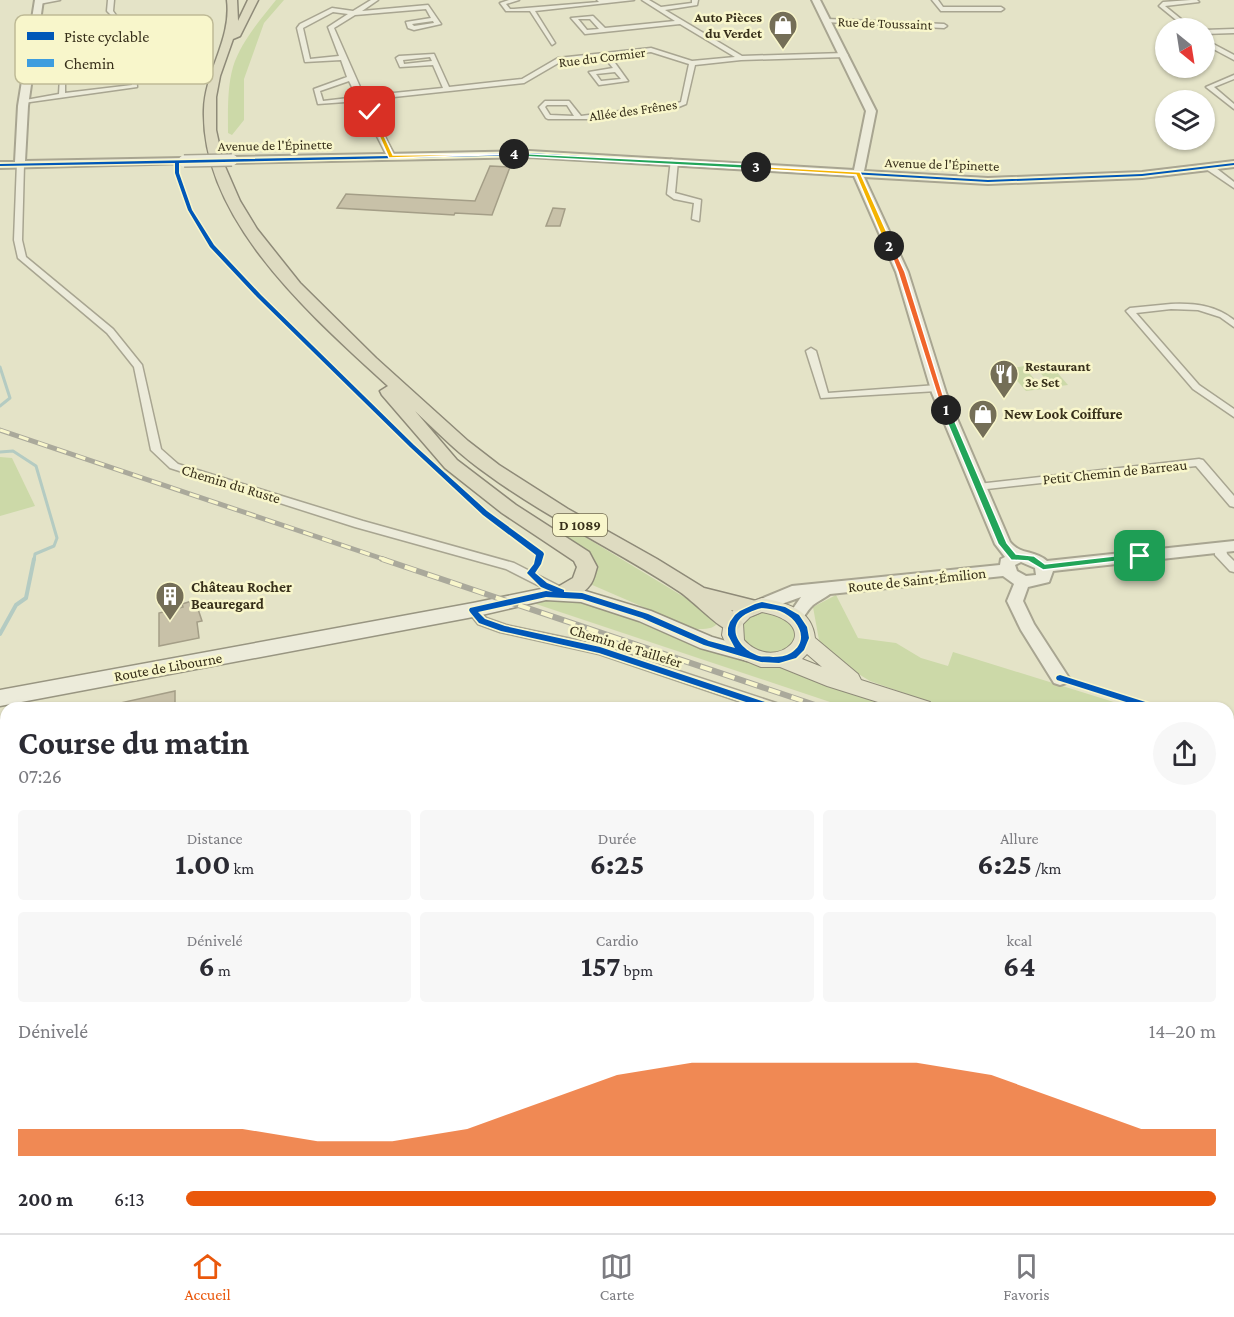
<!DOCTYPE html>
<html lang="fr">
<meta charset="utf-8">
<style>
:root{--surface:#fff;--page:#f7f7f7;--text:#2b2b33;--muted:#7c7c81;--line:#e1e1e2;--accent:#ea580c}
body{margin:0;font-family:"Crimson Pro",serif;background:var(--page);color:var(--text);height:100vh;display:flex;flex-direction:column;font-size:22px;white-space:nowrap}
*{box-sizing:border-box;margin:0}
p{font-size:20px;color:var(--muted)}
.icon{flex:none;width:33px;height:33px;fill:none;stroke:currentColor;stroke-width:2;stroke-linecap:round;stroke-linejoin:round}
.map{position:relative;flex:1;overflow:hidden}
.side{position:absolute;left:0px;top:702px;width:1234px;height:531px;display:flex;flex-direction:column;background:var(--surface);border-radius:18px 18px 0 0;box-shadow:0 2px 4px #0004}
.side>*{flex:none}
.needle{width:39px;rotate:150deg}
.controls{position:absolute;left:1155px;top:18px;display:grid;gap:12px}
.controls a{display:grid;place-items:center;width:60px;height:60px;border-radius:50%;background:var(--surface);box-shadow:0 2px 4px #0004;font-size:30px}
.pin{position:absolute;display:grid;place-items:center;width:51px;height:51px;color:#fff;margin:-26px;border-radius:12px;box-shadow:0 3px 9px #0006}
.km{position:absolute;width:30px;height:30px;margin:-15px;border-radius:50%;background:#222;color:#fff;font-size:16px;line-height:30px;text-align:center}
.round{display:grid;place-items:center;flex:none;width:63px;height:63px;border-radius:32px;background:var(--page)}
.head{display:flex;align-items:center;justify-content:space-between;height:102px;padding:0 18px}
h1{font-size:33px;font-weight:700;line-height:45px}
.stats{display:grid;grid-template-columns:repeat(3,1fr);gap:9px;height:102px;padding:6px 18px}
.stats div{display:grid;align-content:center;border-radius:6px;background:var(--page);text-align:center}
.stats b{font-size:30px;font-weight:700}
.stats small{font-size:16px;font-weight:400}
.stats p{font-size:16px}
.chart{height:168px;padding:12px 18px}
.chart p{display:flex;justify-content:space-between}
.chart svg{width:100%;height:108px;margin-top:6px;fill:var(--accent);opacity:.7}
ul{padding:0 18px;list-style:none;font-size:20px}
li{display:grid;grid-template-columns:96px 72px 1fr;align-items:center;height:45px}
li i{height:15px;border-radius:8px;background:var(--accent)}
.dock{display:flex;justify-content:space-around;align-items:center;height:84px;border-top:2px solid var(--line);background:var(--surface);font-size:16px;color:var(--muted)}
.dock a{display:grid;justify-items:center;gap:3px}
.dock .current{color:var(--accent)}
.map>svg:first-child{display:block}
.green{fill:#ccd9a8}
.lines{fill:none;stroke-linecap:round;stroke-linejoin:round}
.stream-far1{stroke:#b4cbc2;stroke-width:3}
.stream{stroke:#b4cbc2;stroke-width:4}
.building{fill:#c8c1a8;stroke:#a49e87;stroke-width:1.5}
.minor-casing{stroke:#a8a591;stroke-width:3}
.tertiary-casing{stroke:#a8a591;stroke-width:4}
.secondary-casing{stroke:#989581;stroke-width:3}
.primary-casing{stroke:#8e8a78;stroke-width:2}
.trunk-casing{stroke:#8e8a78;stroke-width:3}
.minor{fill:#ecebda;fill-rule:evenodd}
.tertiary{fill:#ecebda;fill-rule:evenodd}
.secondary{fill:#ecebda;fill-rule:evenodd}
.primary{fill:#e4e2ca;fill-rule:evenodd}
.trunk{fill:#dedbc1;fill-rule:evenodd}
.rail-far1-casing{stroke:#aaa99b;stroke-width:5}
.rail-casing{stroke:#aaa99b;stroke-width:6}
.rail-far1{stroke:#f8f6cb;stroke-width:3;stroke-dasharray:10;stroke-linecap:butt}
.rail{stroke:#f8f6cb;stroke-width:4;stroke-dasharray:12;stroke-linecap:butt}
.tertiary-bridge-casing{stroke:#a8a591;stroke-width:14;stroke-linecap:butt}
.tertiary-bridge{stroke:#ecebda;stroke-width:11}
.quiet{stroke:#3e9ddf;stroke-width:7;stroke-dasharray:13 7;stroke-linecap:butt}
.cycleway-casing{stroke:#f8f6cb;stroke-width:3}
.cycleway{fill:#0057b8;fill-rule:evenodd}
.split-1{fill:#22a559;stroke:#fff;stroke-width:1.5}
.split-2{fill:#f0652b;stroke:#fff;stroke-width:1.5}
.split-3{fill:#f5b400;stroke:#fff;stroke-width:1.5}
.split-4{fill:#22a559;stroke:#fff;stroke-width:1.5}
.split-5{fill:#f5b400;stroke:#fff;stroke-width:1.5}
.labels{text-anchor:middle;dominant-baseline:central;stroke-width:5;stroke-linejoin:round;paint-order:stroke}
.far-poi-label{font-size:14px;font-weight:bold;fill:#372f1a;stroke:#f8f6cb;text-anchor:end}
.far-street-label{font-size:14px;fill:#372f1a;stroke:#f8f6cb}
.shield{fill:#f8f6cb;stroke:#716b4f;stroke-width:1.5}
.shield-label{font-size:14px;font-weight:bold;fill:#372f1a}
.poi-label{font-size:15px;font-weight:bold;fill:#372f1a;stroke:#f8f6cb;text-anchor:start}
.street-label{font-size:15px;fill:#372f1a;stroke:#f8f6cb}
.key{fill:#f8f6cb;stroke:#beba96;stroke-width:1.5}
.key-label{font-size:16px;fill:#372f1a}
</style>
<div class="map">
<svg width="1234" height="1233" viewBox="0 0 1234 1233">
<rect width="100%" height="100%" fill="#e4e3c7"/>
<!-- green -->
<g class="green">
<path d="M276 0H284L264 23 244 79V120L232 135 228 133C228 112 227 88 233 67 241 42 260 20 276 0Z"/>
<path d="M1049 363 1068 385 1052 387 1034 365Z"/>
<path d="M1024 366 1042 389 1026 391 1007 369Z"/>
<path d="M0 457 12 458 35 506 0 516Z"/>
<path d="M562 523 684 597 719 615 720 620C714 630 706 629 694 629L590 584 552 529Z"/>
<path d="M836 595 858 638 896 643 921 658 948 666 953 652 1133 708H946L870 681 834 659 819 640 813 607Z"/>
<path d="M547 598H571L909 708H848L530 602Z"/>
<path d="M763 609 795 622 796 642C774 658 759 656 740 636L741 621Z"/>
</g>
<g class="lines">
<!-- stream-far1 -->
<g class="stream-far1">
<path d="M0 367 10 398 0 406"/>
<path d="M0 452 13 451 36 466 57 538 54 546 35 554 34 560"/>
</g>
<!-- stream -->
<path class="stream" d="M0 634 16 605 26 598 34 559"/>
</g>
<!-- building -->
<g class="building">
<path d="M490 166 510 167 492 215 455 213 454 215 337 208 346 194 475 201Z"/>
<path d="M553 208 565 209 560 226H546Z"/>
<path d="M195 600 202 621 197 622 199 638 159 646V613L183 607 182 604Z"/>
<path d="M175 691V708H120V703Z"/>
</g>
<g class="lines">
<!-- minor casing -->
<g class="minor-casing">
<g id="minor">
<path d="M60 0 39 4 36 2 42 0Z"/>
<path d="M108 0H114L113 11 118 18H114L107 11Z"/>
<path d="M371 0H378L362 11 428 5 441 24 414 30 408 28 406 22 431 18 426 9 355 15 334 28 364 96 443 88 433 65 400 67 396 58 399 56 434 54 449 87 522 79 558 58 651 48 692 61 735 57 680 24 585 34 571 18 593 16 605 28 675 21 642 0H649L661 7 692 3V0H698L697 5 665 10 742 56 845 53 848 55 845 57 741 60 695 65 686 104 676 108 592 119H548L546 118 539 107 545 101H569L581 116 675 104 681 102 689 64 651 52 610 56 628 81 599 85 589 72 613 68 604 57 560 62 524 83 366 100 395 156 391 158 387 156 359 101 318 104 314 89 347 77 341 60 305 62 297 28 300 24 332 8 353 11ZM333 12 348 14 328 27 339 56 310 59 303 28ZM578 19H590L599 29 587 30ZM433 21 434 23 414 26 412 24ZM430 57 432 61 404 64 403 60ZM615 72 621 79 601 81 596 74ZM349 81 357 97 323 101 320 91ZM547 105H567L574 116 550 115 545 107Z"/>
<path d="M509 0H519L506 4 510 9H514L599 2 597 0H634L535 11 555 43 552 45 530 11H506L500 3Z"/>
<path d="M932 0H938L943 7H1001L1004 9 1001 11H941Z"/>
<path d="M1191 0H1197L1199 2 1165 6 1192 28H1186L1159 6 1163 2Z"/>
<path d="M827 19 944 24 947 26 944 28 825 22Z"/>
<path d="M1234 29V33L1204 34V30Z"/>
<path d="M1204 39 1234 55V60L1204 44Z"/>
<path d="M151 59H155L157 66 136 70 137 87 23 103 20 101 59 94 60 77 151 65ZM130 71 132 85 65 93V79Z"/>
<path d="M1234 75V79L1214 87 1234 104V109L1206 87Z"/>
<path d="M671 159 678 161 675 193 701 200 699 221 692 219 694 203 674 199 667 194Z"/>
<path d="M17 162 24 164 22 240 26 257 113 329 142 365 161 449 178 464 363 521 514 563 567 590 569 593 567 596H559L506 569 355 527 170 468 151 450 134 367 107 333 18 258 14 240Z"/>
<path d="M1206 165H1212L1234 182V188L1206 169Z"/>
<path d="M1171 304C1194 303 1215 305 1234 320V327L1220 317 1198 310 1171 309 1136 313 1199 385 1234 409V417L1193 389 1126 311 1130 308Z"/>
<path d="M811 348 816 351 828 393 937 385 942 388 937 391 821 398 806 351Z"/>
<path d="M1199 459 1203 460 1234 496V507L1230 506 1196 466 978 490 973 487 978 484Z"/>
<path d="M1221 543 1225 544 1227 554 1234 561V572L1230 571 1215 555V547Z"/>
<path d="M473 606 477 607 486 618 506 625 600 645 779 704 780 708H759L599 654 500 632 478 624 467 610Z"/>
<path d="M1228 929 1234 932V950L1228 948Z"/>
</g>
</g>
<!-- tertiary casing -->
<g class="tertiary-casing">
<g id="tertiary">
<path d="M35 0H43L28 106 25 161 184 158 188 159V163L0 168V162H15L18 106Z"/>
<path d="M812 0H820L876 111 864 171 988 178 1142 172 1234 161V167L1142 178 988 184 864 177 908 272 946 393 1010 542C1022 556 1033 549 1047 561L1234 541V551L1053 571 1049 582 1028 587 1023 601 1034 624 1069 678 1066 683 1060 685 1054 683 1021 630 1007 601 1014 584 1003 576 830 594C825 598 818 601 813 605 804 613 804 624 790 620L788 616 801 597 762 611 756 609 754 605 756 601 792 586 1000 565 1001 559 1005 557 995 544 932 393 896 272 854 176 529 157 232 163 227 160 232 157 529 151 854 170 866 111ZM1021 562 1035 568 1036 575 1026 576 1017 571 1015 565Z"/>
</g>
</g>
<!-- secondary casing -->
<g class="secondary-casing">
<path id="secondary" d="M546 588 582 590 651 611 712 637 754 649 756 654 754 659 747 661 700 648 639 621 581 602 546 600 473 617 0 706V690L473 603Z"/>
</g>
<!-- primary casing -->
<g class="primary-casing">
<g id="primary">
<path d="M762 598C787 603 812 609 815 638L858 674 861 680 930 702 934 708H897L827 686 780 667H761L739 658 725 642 722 635 724 622 736 607ZM762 612C830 625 777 676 744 640L743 624 750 617ZM807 654 822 667 802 659Z"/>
<path d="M1228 799 1234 801V821L1228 819Z"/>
</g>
</g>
<!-- trunk casing -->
<g class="trunk-casing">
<path id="trunk" d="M227 0H237L238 21 248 0H258L240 36 233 39 220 76 216 97V130L223 162 240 201 257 229 300 283 376 358 468 441 499 465 568 509 657 559 704 588 760 602 763 607 760 612 753 615 731 610 743 623 739 628C735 630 731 631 726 629 715 624 693 601 680 592 617 550 548 519 487 474 461 456 438 433 415 411L457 460 516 505 589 552 597 567C595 573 594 580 590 585 583 595 567 601 556 598L553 593 556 588 573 578 577 567 574 561 502 513 445 468 382 395 380 391 388 386C313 317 201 221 204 110 205 71 232 39 227 0Z"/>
</g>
<!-- minor -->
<use href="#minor" class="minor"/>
<!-- tertiary -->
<use href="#tertiary" class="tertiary"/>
<!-- secondary -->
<use href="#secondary" class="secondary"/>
<!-- primary -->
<use href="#primary" class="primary"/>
<!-- trunk -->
<use href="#trunk" class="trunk"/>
<!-- rail-far1 casing -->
<g class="rail-far1-casing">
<path id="rail-far1" d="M0 430 386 560"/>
</g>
<!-- rail casing -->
<g class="rail-casing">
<g id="rail">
<path d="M382 559 824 708"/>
<path d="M1228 843 1234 845"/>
</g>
</g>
<!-- rail-far1 -->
<use href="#rail-far1" class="rail-far1"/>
<!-- rail -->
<use href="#rail" class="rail"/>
<!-- tertiary-bridge casing -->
<g class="tertiary-bridge-casing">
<path id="tertiary-bridge" d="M184 161 232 160"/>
</g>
<!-- tertiary-bridge -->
<use href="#tertiary-bridge" class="tertiary-bridge"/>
<!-- quiet -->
<path class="quiet" d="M1228 731 1234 732"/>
<!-- cycleway casing -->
<g class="cycleway-casing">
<g id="cycleway">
<path d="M529 153 988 180 1142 174 1234 163V165L1142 176 988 182 529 155 179 163V173L192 210 214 245 261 295 414 445 487 511 543 552 544 554 541 564 535 573 547 583 564 590V592L582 593 648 614 709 641 735 648 728 635V628L730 622 735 615 740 611 755 604 762 602 785 607 799 615 807 627 809 638 804 650 796 658 779 663 761 662 704 645 642 618 582 599 546 597 478 612 485 619 505 626 600 647 777 706 778 708H764L599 653 501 631 479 623 470 612 469 610 470 608 546 591 553 592 541 587 527 573 534 564 536 555 483 515 410 447 257 297 210 247 188 210 175 173V163L0 166V164ZM762 608C768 609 775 609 780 611 798 618 811 640 791 653 786 656 779 657 773 657 768 656 763 657 759 656 745 652 729 636 738 621 743 614 753 610 762 608Z"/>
<path d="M1060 675 1158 706 1159 708H1145L1057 680 1056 678 1057 676Z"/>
</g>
</g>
<!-- cycleway -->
<use href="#cycleway" class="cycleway"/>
</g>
<!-- split-1 -->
<path class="split-1" d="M946 407 950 410 1007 543 1016 554 1034 556 1045 564 1140 553 1145 556 1144 558 1043 570 1028 561 1011 560 998 544 942 410Z"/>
<!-- split-2 -->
<path class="split-2" d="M887 244 893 246 905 272 948 411 942 410 898 272Z"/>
<!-- split-3 -->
<path class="split-3" d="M754 166 860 172 893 246 889 248 886 246 856 175 756 169Z"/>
<!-- split-4 -->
<path class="split-4" d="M512 153 756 165 759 167 756 169 514 156Z"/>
<!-- split-5 -->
<path class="split-5" d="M368 111 373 112 393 155 517 154 389 158Z"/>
<!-- icons -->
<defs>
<g id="shop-pin" transform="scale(1.5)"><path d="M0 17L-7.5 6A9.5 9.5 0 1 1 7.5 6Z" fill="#746e57" stroke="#f8f6cb"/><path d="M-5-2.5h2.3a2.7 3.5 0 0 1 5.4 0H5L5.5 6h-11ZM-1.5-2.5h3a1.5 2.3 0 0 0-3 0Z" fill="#fff"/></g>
<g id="restaurant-pin" transform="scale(1.5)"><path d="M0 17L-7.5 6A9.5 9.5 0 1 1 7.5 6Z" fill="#746e57" stroke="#f8f6cb"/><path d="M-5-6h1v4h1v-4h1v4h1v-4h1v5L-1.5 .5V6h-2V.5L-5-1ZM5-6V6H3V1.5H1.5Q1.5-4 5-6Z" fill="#fff"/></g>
<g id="building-pin" transform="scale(1.5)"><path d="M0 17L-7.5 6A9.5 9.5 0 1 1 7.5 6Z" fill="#746e57" stroke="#f8f6cb"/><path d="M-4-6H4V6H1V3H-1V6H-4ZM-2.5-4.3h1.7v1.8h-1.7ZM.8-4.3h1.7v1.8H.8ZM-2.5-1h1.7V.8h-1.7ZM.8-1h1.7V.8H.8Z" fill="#fff"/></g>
</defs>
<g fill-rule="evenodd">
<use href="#shop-pin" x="783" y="25"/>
<use href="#restaurant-pin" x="1004" y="374"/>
<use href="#shop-pin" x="983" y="414"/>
<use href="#building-pin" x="170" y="596"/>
</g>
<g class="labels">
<!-- far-poi labels -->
<g class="far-poi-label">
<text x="762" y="17">Auto Pièces<tspan x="762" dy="16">du Verdet</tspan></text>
<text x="1025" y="366" text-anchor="start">Restaurant<tspan x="1025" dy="16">3e Set</tspan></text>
</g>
<!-- far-street labels -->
<g class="far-street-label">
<text transform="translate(885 23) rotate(2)">Rue de Toussaint</text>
<text transform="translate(602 57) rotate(-7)">Rue du Cormier</text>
<text transform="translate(633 110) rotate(-8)">Allée des Frênes</text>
<text transform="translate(275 145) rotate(-1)">Avenue de l'Épinette</text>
<text transform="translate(942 164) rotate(2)">Avenue de l'Épinette</text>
</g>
<!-- shield labels -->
<rect class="shield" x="553" y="514" width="54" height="22" rx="4.5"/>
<g class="shield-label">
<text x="580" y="525">D 1089</text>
</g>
<!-- poi labels -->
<g class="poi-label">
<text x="1004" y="414">New Look Coiffure</text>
<text x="191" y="587">Château Rocher<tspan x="191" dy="17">Beauregard</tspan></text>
</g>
<!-- street labels -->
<g class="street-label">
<text transform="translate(1115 472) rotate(-6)">Petit Chemin de Barreau</text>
<text transform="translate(231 484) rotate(17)">Chemin du Ruste</text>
<text transform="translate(917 580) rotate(-6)">Route de Saint-Émilion</text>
<text transform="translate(626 646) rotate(17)">Chemin de Taillefer</text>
<text transform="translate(168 667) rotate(-10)">Route de Libourne</text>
</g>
</g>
<!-- legend -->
<rect x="15" y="15" width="198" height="69" rx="9" class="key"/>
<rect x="27" y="32" width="27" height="8" fill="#0057b8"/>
<rect x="27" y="59" width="27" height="8" fill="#3e9ddf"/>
<g class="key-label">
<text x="64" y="42">Piste cyclable</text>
<text x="64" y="69">Chemin</text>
</g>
</svg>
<div class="controls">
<a><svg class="needle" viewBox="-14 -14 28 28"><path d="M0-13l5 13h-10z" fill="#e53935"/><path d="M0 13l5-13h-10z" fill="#7c7c81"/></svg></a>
<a><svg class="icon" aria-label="layers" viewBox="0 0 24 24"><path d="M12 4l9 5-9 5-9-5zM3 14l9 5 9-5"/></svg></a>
</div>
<div class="pin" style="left:1140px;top:556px;background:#1e9e55"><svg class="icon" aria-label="arrive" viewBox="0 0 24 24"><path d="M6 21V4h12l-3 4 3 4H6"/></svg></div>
<div class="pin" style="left:370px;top:112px;background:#d93025"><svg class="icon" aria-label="check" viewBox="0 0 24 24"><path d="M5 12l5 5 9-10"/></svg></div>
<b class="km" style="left:946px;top:410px">1</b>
<b class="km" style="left:889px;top:246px">2</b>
<b class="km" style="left:756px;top:167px">3</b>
<b class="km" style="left:514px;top:154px">4</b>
<section class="side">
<div class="head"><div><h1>Course du matin</h1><p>07:26</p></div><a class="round"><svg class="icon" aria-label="share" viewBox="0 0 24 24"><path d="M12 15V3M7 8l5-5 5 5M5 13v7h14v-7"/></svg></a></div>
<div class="stats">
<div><p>Distance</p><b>1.00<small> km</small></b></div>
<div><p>Durée</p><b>6:25</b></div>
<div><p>Allure</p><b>6:25<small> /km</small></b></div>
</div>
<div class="stats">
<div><p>Dénivelé</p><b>6<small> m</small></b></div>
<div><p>Cardio</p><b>157<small> bpm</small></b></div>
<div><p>kcal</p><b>64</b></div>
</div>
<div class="chart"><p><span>Dénivelé</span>14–20 m</p>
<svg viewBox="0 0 160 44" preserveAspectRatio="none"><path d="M0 44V33L10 33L20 33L30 33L40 38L50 38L60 33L70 22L80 11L90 6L100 6L110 6L120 6L130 11L140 22L150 33L160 33V44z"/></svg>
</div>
<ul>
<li><b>200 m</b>6:13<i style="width:100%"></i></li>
</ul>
</section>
</div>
<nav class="dock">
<a class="current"><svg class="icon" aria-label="home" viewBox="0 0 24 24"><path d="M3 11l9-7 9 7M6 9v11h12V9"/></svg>Accueil</a>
<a><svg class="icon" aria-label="map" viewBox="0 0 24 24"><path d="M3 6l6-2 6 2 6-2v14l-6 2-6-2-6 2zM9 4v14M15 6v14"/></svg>Carte</a>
<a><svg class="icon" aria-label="saved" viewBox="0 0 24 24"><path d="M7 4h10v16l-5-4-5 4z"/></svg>Favoris</a>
</nav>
